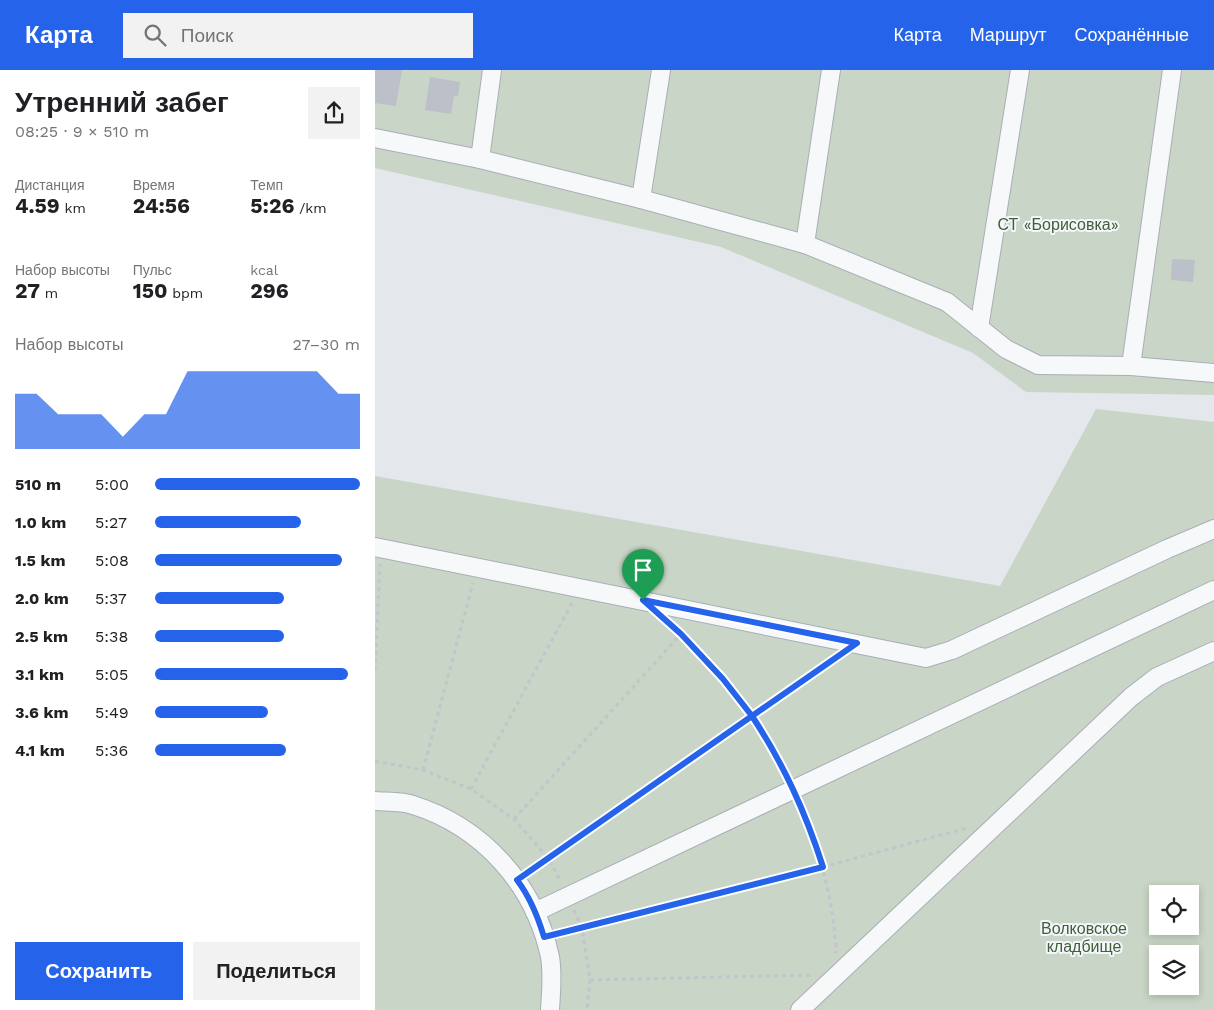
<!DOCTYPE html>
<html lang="ru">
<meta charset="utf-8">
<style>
:root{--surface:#fff;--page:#f2f2f2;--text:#202124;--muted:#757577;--accent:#2563eb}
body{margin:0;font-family:"Work Sans",sans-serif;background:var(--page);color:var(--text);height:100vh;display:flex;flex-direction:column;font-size:19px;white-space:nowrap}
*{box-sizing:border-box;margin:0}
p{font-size:16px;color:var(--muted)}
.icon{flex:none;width:28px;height:28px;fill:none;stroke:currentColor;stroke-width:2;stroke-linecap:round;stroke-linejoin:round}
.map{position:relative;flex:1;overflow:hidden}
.details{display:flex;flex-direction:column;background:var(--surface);width:375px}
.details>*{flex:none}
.controls{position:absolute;left:774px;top:815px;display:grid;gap:10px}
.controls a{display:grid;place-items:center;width:50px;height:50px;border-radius:0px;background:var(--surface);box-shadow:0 2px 8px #0003;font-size:25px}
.pin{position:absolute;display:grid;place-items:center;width:42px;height:42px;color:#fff;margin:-51px -21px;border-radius:50% 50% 50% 0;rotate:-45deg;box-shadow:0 0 5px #0007}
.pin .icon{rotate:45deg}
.round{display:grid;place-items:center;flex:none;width:52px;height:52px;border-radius:0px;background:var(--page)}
.overview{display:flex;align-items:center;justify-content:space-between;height:85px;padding:0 15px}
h1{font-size:28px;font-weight:700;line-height:38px}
.metrics{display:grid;grid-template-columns:repeat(3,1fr);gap:8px;height:85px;padding:5px 15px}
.metrics div{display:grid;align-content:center}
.metrics b{font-size:21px;font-weight:700}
.metrics small{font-size:14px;font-weight:400}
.metrics p{font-size:14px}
.chart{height:140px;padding:10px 15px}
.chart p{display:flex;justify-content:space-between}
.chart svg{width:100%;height:90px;margin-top:5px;fill:var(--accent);opacity:.7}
.primary-button{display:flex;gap:10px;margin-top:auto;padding:10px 15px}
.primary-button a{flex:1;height:58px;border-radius:0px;background:var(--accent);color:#fff;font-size:20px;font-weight:700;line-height:58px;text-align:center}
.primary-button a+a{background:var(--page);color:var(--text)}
ul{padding:0 15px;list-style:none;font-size:16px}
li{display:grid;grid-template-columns:80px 60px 1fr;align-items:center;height:38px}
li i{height:12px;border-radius:6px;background:var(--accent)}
header{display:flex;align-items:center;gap:30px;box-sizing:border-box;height:70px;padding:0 25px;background:var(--accent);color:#fff}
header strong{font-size:24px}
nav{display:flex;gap:28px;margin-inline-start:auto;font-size:18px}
.search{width:350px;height:45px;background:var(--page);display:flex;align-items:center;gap:12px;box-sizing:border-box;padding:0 18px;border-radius:0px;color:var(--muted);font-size:19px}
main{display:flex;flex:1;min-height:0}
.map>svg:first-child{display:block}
.green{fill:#c9d5c6;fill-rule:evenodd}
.building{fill:#bcc0c9}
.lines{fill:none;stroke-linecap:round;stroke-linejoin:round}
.minor-casing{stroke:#a9aeb6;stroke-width:20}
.path{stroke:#c2c5cb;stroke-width:3;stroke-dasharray:4 4;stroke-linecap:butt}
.minor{stroke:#f7f8fa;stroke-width:18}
.route-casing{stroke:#fff;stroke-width:10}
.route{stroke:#2563eb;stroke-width:6}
.labels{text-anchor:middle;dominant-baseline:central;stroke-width:4;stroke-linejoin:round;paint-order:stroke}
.park-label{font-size:16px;fill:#405f3a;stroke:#f4f6f9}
</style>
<header>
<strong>Карта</strong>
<div class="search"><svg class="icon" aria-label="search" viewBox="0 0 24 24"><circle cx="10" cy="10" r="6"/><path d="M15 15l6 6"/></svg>Поиск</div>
<nav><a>Карта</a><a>Маршрут</a><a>Сохранённые</a></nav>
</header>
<main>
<section class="details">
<div class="overview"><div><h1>Утренний забег</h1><p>08:25 · 9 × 510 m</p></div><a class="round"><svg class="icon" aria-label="share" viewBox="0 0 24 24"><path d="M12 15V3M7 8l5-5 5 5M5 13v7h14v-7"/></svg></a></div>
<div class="metrics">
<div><p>Дистанция</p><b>4.59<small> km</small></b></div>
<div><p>Время</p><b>24:56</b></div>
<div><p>Темп</p><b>5:26<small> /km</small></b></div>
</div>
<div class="metrics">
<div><p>Набор высоты</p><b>27<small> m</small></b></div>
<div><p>Пульс</p><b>150<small> bpm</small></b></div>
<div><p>kcal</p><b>296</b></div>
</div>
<div class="chart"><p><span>Набор высоты</span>27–30 m</p>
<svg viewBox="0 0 160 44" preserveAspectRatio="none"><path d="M0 44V17L10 17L20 27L30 27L40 27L50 38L60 27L70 27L80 6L90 6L100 6L110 6L120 6L130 6L140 6L150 17L160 17V44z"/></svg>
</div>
<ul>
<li><b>510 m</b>5:00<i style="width:100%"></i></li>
<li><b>1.0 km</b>5:27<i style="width:71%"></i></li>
<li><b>1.5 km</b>5:08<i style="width:91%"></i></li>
<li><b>2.0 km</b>5:37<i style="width:63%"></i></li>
<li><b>2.5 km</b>5:38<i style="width:63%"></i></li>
<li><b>3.1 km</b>5:05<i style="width:94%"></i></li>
<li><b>3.6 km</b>5:49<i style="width:55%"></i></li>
<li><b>4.1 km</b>5:36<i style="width:64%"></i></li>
</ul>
<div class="primary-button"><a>Сохранить</a><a>Поделиться</a></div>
</section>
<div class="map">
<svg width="839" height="940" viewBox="0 0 839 940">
<rect width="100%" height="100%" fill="#e4e7ec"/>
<!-- green -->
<g class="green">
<path d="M0 0H839V325L651 322 598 283 346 177 0 98Z"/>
<path d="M721 339 839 352V940H0V406L625 516ZM782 824H815V856H782ZM782 884H815V916H782Z"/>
</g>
<!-- building -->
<g class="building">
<path d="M0 0H27L21 36 0 33Z"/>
<path d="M55 7 85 12 83 26H79L76 44 50 40Z"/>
<path d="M797 189 820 190 818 212 796 210Z"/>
</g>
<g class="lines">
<!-- minor casing -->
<g class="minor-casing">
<g id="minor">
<path d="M0 68 105 89 266 129 430 174 572 232 631 279 663 295 756 296 839 303"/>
<path d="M105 89 117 0"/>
<path d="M266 129 286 0"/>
<path d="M430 174 456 0"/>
<path d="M604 258 645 0"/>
<path d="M756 296 797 0"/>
<path d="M0 477 551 588 577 580 792 479 839 459"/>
<path d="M0 731C12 732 27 731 38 735 108 757 160 815 175 887 178 904 176 923 175 940"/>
<path d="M160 842 839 520"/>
<path d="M425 940 756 627 782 607 839 581"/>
</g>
</g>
<!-- path -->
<g class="path">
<path d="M294 554C342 597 383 648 412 706"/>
<path d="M0 601 5 494"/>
<path d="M0 691 48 700 96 719 139 749 173 788 186 812"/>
<path d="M48 700 98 513"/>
<path d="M96 719 197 533"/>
<path d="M425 734C445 782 459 831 461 883"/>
<path d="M139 749 306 564"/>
<path d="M154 801 461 588"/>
<path d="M199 840 207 858 215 910 212 940"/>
<path d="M184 864 448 797 592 758"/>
<path d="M215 910 438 905"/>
</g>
<!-- minor -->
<use href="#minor" class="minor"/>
</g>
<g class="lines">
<!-- route casing -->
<g class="route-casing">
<path id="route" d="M268 530 306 564 348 609 377 646 142 810C155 827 163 847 169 867L448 797C430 741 409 695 377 646L482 573 268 530"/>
</g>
<!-- route -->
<use href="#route" class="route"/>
</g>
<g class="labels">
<!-- park labels -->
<g class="park-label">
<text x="683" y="154">СТ «Борисовка»</text>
<text x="709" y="858">Волковское<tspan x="709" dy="18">кладбище</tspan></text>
</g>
</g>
</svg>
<div class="controls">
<a><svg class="icon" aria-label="locate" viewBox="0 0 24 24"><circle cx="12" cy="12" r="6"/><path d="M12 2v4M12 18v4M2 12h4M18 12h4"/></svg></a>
<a><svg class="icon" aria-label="layers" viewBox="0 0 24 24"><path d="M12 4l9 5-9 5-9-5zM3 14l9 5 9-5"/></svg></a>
</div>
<div class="pin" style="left:268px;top:530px;background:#1e9e55"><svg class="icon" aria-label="arrive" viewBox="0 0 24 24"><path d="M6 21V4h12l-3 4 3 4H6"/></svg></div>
</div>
</main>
